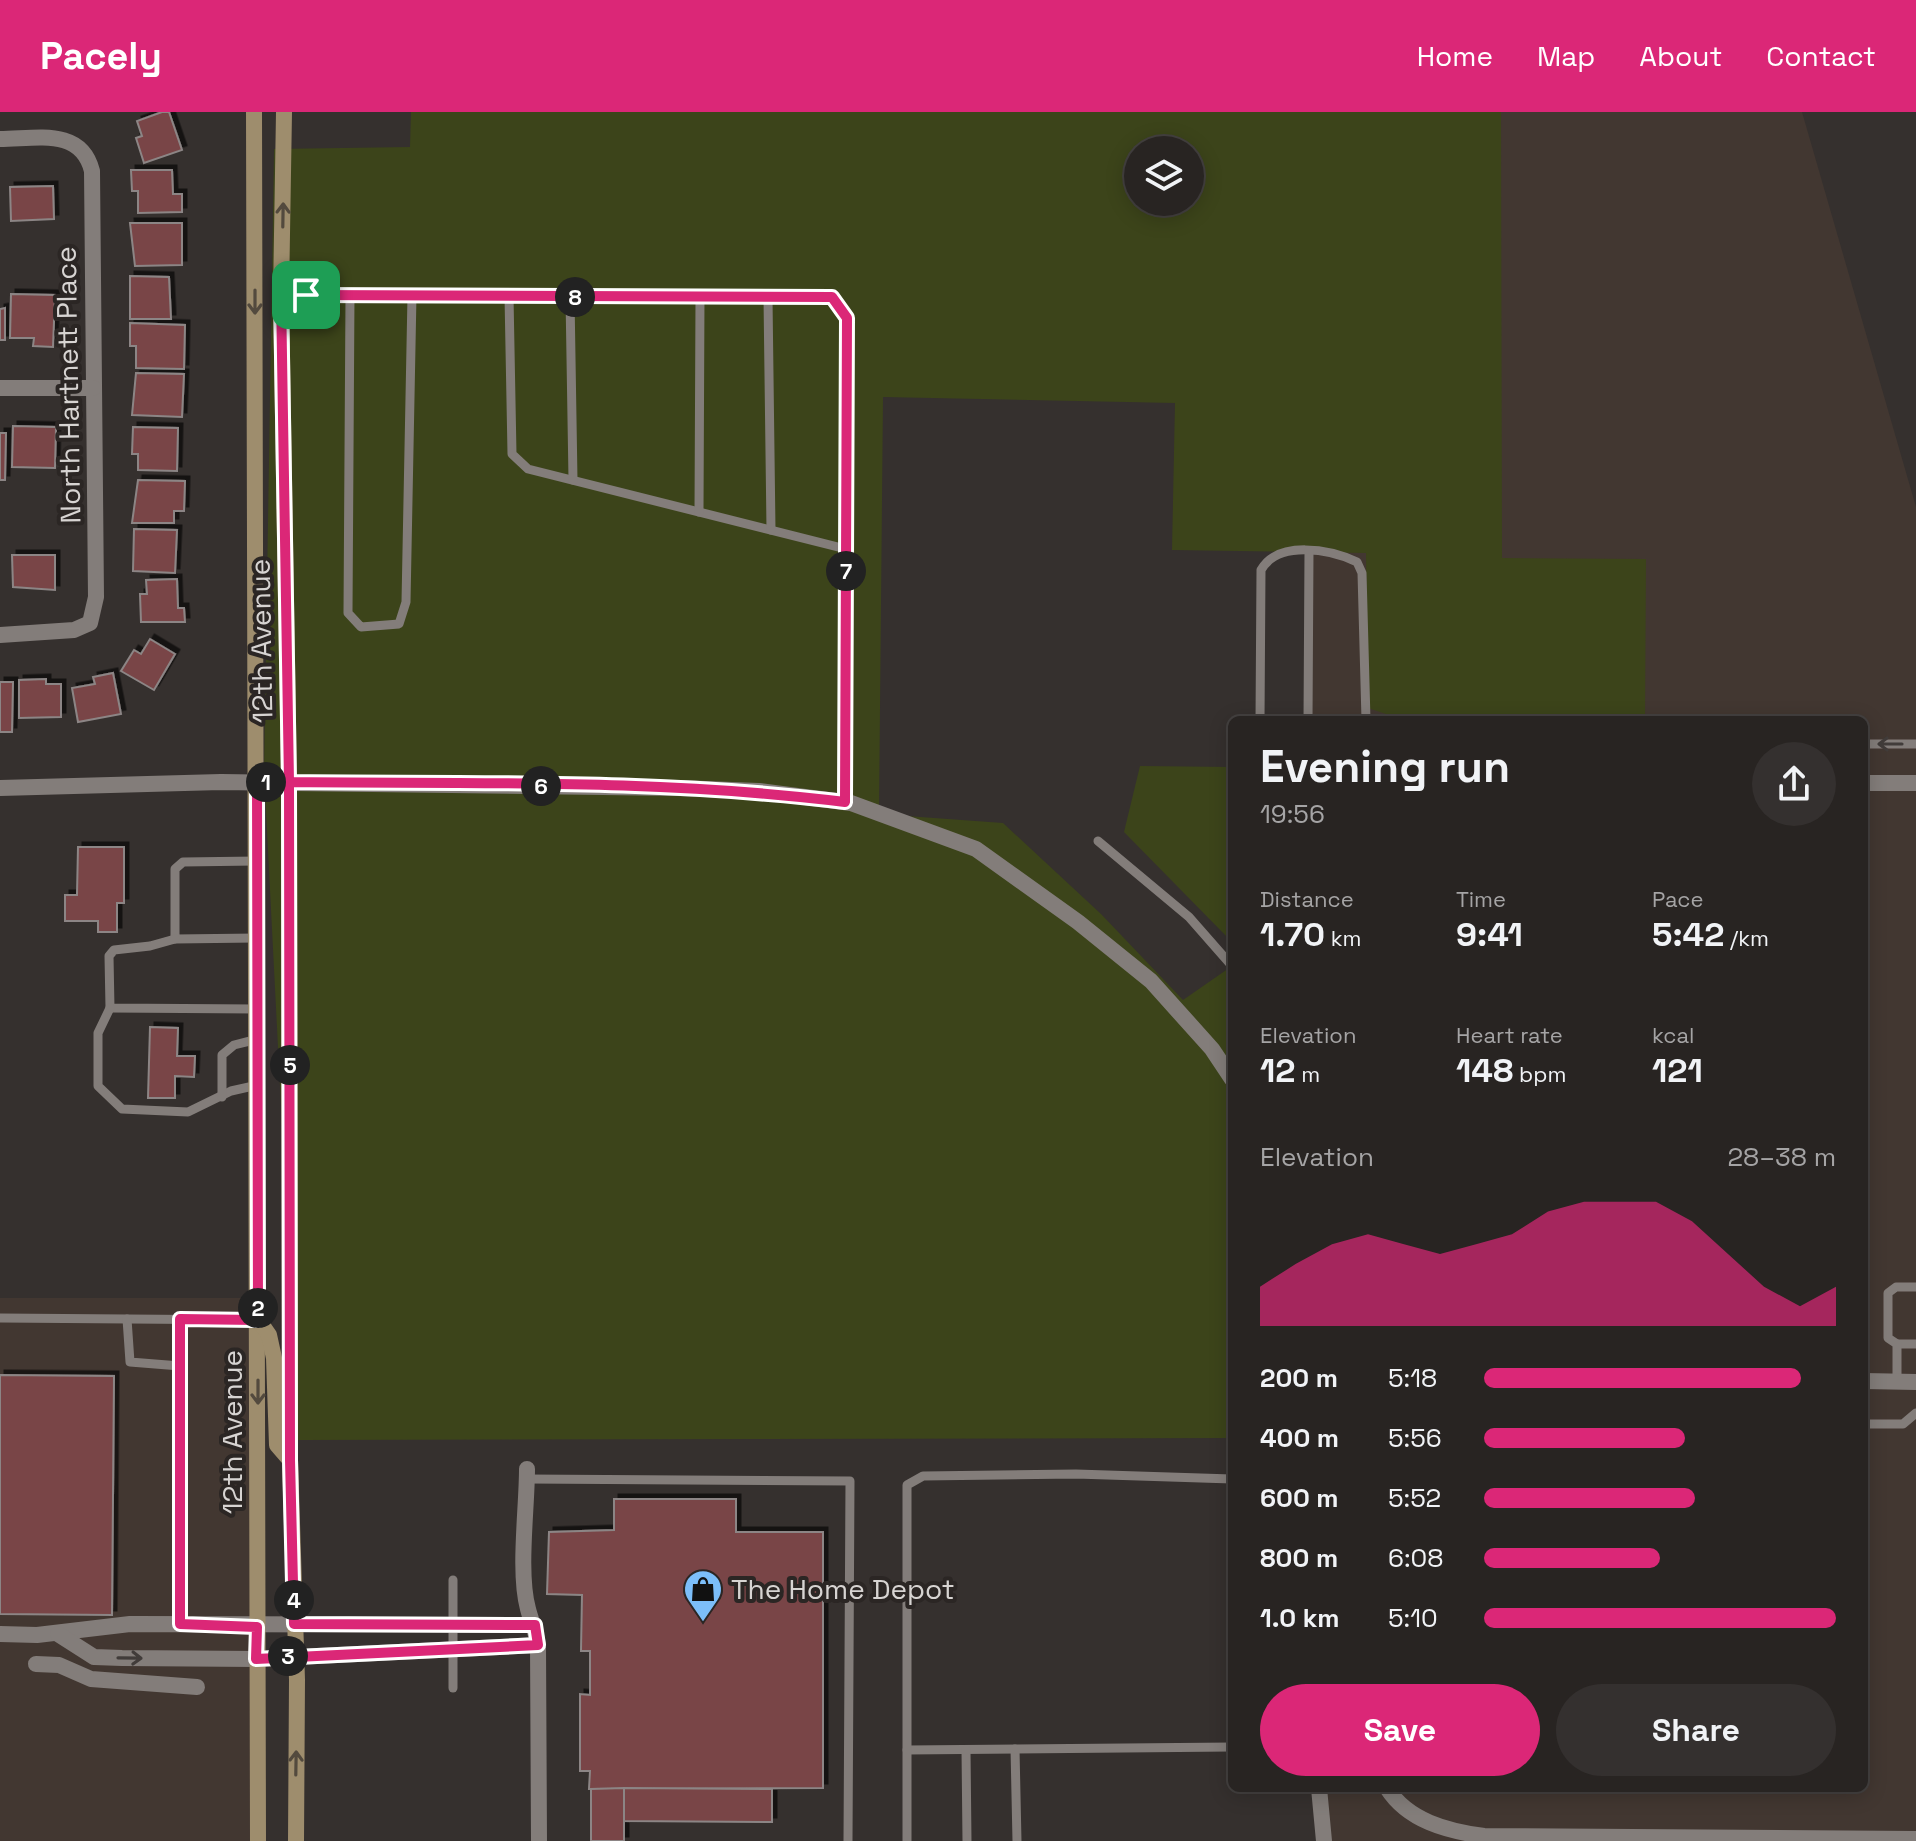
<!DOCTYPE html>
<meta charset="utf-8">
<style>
:root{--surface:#282422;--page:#34302f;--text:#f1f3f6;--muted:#a5a4a5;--line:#444140;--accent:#db2777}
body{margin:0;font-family:"Space Grotesk",sans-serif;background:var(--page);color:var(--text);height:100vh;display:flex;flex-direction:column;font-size:30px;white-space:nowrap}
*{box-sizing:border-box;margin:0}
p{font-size:26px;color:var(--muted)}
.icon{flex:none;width:44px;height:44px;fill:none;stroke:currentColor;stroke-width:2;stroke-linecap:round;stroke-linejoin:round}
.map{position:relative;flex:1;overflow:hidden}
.sheet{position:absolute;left:1228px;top:604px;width:640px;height:1076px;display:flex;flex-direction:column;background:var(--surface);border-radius:12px;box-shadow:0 4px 20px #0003,0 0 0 2px var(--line)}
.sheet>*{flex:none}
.buttons{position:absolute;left:1124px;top:24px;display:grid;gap:16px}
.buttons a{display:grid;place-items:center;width:80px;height:80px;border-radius:50%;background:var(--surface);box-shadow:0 4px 20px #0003,0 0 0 2px var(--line);font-size:40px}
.pin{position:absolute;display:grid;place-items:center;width:68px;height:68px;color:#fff;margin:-34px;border-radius:16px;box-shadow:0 4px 12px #0006}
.km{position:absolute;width:40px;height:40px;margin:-20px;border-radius:50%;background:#222;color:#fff;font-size:22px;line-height:40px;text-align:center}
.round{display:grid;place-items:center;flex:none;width:84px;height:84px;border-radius:42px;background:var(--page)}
.overview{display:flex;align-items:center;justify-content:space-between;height:136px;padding:0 32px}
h1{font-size:44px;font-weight:700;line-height:60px}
.stats{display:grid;grid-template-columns:repeat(3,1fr);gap:12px;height:136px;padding:8px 32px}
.stats div{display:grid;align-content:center}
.stats b{font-size:34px;font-weight:700}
.stats small{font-size:22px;font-weight:400}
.stats p{font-size:22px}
.chart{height:224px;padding:16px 32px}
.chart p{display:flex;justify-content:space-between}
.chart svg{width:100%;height:144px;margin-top:8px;fill:var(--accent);opacity:.7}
.button{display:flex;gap:16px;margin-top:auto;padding:16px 32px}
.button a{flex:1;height:92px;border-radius:48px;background:var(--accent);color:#fff;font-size:32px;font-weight:700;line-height:92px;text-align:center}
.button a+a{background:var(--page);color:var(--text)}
ul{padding:0 32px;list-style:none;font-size:26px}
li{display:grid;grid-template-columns:128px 96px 1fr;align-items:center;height:60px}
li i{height:20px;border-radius:10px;background:var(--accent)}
header{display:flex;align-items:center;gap:48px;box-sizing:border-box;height:112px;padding:0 40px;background:var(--accent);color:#fff}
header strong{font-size:38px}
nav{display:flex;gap:44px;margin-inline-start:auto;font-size:28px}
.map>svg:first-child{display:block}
.built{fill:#423731}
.green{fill:#3c441a;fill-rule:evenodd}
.building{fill:#794546;stroke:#8c8585;stroke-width:2;filter:url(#shadow)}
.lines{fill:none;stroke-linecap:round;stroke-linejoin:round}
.lane{stroke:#837d7a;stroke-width:9}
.street{stroke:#837d7a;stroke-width:16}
.secondary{stroke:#9e8d6d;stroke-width:16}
.oneway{stroke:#534a3e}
.oneway2{stroke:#413c3a}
.route-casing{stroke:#fff;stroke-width:16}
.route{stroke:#db2777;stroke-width:10}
.labels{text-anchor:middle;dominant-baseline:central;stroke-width:8;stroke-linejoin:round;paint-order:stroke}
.street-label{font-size:28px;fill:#d7d4d2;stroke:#2b2624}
.poi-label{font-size:28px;fill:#d7d4d2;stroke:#2b2624;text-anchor:start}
</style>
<header>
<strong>Pacely</strong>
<nav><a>Home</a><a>Map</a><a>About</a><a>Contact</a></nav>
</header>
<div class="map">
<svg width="1916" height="1729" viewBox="0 0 1916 1729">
<defs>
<filter id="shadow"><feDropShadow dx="4.5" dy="-4.5" stdDeviation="0" flood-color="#0009"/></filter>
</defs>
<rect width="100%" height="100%" fill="#35302e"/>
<!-- built -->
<g class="built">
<path d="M1310 0H1802L1916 395V1729H1324L1319 1676H1864V608H1311Z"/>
<rect x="0" y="1186" width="258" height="543"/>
</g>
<!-- green -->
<g class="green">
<path d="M411 0H1501L1502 446 1646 447 1645 608H1404L1368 596 1366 441 1172 438 1175 291 883 285 879 702 1003 711 1101 802 1183 888 1232 854V1326L298 1328 264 660 274 37 410 35ZM1138 38H1190V90H1138Z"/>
<path d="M1140 654 1232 655V830L1124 720Z"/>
</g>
<!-- building -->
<g class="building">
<path d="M162 0H169L182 38 144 51 136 26 142 24 137 9Z"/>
<path d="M131 58H172L173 82H182V100L138 101V79H132Z"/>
<path d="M53 74 54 107 11 109 10 75Z"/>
<path d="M130 111H182V153L135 154Z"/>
<path d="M130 164 169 165 171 207H130Z"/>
<path d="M11 182 55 183 53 235 33 234 34 226H10Z"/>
<path d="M5 196V228H0V197Z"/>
<path d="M130 211 185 213 184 257 136 256V234H130Z"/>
<path d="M136 261 184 262 182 305 132 303Z"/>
<path d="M13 314 56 315 55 356 12 355Z"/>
<path d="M133 315 178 316 177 359 138 358V342H132Z"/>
<path d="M0 321H6L5 368H0Z"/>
<path d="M138 368 185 369 184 399H174V411H132Z"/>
<path d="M134 417 177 418 175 461 133 459Z"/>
<path d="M12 443H55V478L13 475Z"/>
<path d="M177 467 178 496H184L185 510H141L140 482H147L146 468Z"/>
<path d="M150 527 175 542 154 578 121 559 134 538 141 542Z"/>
<path d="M113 561 121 602 78 610 72 576 95 572 93 565Z"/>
<path d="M46 567V572H61V605L19 606V568Z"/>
<path d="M0 570H13L12 620H0Z"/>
<path d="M78 735H124V791H117V820H98V809H65V783H77Z"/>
<path d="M150 915 178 916 177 944H195L194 965 175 964V986H148Z"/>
<path d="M0 1263 114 1264 112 1503 0 1502Z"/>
<path d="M614 1387H736V1420H823V1676L589 1677 590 1659H580V1582L590 1583V1539H581L582 1483 547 1482 549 1420 614 1418Z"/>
<path d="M624 1676V1729H591V1677Z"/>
<path d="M624 1676 772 1677V1710L624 1709Z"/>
</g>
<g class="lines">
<!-- lane -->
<g class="lane">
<path d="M281 183 832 185 847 206 845 690"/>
<path d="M350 183 348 501 361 515 399 512 406 490 412 183"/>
<path d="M509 184 512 342 528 357 846 437"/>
<path d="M570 185 573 368"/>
<path d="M768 186 771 418"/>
<path d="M699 400 700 186"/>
<path d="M1260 608 1261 458C1278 428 1330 437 1357 450L1362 461 1366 608"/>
<path d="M1308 608 1309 439"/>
<path d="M1864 632H1916"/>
<path d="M1098 729 1189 805 1232 854"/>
<path d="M257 826 175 827V757L183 750 257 749"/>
<path d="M175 827 150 834 114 838 109 844 110 896 258 897"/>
<path d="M110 896 98 921V974L122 997 188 1000 231 979 258 973"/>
<path d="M222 985V943L234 933 258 927"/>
<path d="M0 1206 258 1208"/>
<path d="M127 1207 130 1250 180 1254"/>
<path d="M180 1207V1512"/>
<path d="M1897 1232H1916"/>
<path d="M1897 1270V1232L1888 1226V1181L1896 1175H1916"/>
<path d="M1864 1312H1903L1916 1301"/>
<path d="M527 1367 850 1369 848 1729"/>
<path d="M453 1468V1576"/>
<path d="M1015 1637 1017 1729"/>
<path d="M907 1638 1232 1635"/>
<path d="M966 1638 967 1729"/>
<path d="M907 1729V1373L923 1364 1076 1362 1232 1367"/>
</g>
<!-- street -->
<g class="street">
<path d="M0 27C36 27 81 15 92 59L96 485 90 511 74 518 0 523"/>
<path d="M0 276H93"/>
<path d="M1864 671H1916"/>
<path d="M0 676 221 670 678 676 759 679 851 691 976 737 1078 810 1151 869 1212 937 1232 967"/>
<path d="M1864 1269 1916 1270"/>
<path d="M527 1357C527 1396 518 1461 528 1497 531 1509 536 1519 538 1533L539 1729"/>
<path d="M0 1522 37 1523 130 1512 535 1513"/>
<path d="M58 1522 94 1545 122 1546 256 1547 538 1533"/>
<path d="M36 1552 59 1553 91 1567 197 1575"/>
<path d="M1319 1676 1324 1729"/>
<path d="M1387 1676C1408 1709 1447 1719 1484 1724L1916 1727"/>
</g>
<!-- secondary -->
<g class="secondary">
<path d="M254 0 258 1729"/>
<path d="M284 0 281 183 289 670 290 1348 297 1568 296 1729"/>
<path d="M260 1210 269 1223 274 1246 277 1333 290 1348"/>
</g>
</g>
<!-- one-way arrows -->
<defs><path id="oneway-shaft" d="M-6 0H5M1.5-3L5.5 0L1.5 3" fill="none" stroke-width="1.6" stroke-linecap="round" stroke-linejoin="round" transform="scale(2)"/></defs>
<g class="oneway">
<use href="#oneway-shaft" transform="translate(283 103) rotate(-89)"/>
<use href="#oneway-shaft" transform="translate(255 190) rotate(90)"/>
<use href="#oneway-shaft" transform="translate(258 1280) rotate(90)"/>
<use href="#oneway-shaft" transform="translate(296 1651) rotate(-89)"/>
</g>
<g class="oneway2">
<use href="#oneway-shaft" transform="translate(1890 632) rotate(180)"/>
<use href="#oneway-shaft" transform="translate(130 1546) rotate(1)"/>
</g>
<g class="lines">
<!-- route casing -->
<g class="route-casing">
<path id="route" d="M306 183H281L289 670H257L258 1208 180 1207V1512L257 1515 256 1547 538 1533 535 1513 294 1512 290 1348 289 670C474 672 661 667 845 690L847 206 832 185 306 183"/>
</g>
<!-- route -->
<use href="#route" class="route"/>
</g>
<!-- icons -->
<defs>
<g id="shop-pin" transform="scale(2)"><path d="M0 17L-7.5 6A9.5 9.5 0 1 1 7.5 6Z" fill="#7cbef9" stroke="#2b2624"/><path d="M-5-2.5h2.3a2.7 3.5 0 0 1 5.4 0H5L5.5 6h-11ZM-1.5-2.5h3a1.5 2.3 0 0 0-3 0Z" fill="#111"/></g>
</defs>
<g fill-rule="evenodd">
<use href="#shop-pin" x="703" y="1477"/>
</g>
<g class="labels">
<!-- street labels -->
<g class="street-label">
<text transform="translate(68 273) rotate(-91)">North Hartnett Place</text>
<text transform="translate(261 529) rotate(-91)">12th Avenue</text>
<text transform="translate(232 1320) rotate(-90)">12th Avenue</text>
</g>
<!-- poi labels -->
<g class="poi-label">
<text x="731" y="1477">The Home Depot</text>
</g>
</g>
</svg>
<div class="buttons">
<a><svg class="icon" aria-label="layers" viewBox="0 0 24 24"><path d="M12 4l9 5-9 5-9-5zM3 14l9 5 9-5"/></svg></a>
</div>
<div class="pin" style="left:306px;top:183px;background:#1e9e55"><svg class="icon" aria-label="arrive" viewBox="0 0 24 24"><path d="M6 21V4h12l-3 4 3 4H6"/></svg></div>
<b class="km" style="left:266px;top:670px">1</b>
<b class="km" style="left:258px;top:1196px">2</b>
<b class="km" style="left:288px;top:1544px">3</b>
<b class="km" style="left:294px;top:1488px">4</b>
<b class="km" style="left:290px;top:953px">5</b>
<b class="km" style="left:541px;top:674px">6</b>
<b class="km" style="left:846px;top:459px">7</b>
<b class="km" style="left:575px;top:185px">8</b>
<section class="sheet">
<div class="overview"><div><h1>Evening run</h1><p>19:56</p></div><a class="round"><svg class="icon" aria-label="share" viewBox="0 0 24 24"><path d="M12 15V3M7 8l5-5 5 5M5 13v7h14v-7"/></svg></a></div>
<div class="stats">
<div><p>Distance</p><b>1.70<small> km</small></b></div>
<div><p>Time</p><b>9:41</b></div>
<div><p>Pace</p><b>5:42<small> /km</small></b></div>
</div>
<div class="stats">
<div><p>Elevation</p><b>12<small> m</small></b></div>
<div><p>Heart rate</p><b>148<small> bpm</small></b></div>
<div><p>kcal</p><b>121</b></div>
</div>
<div class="chart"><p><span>Elevation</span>28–38 m</p>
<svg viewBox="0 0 160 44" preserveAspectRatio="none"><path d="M0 44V32L10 25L20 19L30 16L40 19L50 22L60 19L70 16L80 9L90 6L100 6L110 6L120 12L130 22L140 32L150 38L160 32V44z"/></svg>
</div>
<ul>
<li><b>200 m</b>5:18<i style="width:90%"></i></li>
<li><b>400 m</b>5:56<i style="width:57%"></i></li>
<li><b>600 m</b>5:52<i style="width:60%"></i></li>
<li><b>800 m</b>6:08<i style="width:50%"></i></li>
<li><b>1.0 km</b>5:10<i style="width:100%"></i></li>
</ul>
<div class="button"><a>Save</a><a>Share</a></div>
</section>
</div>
